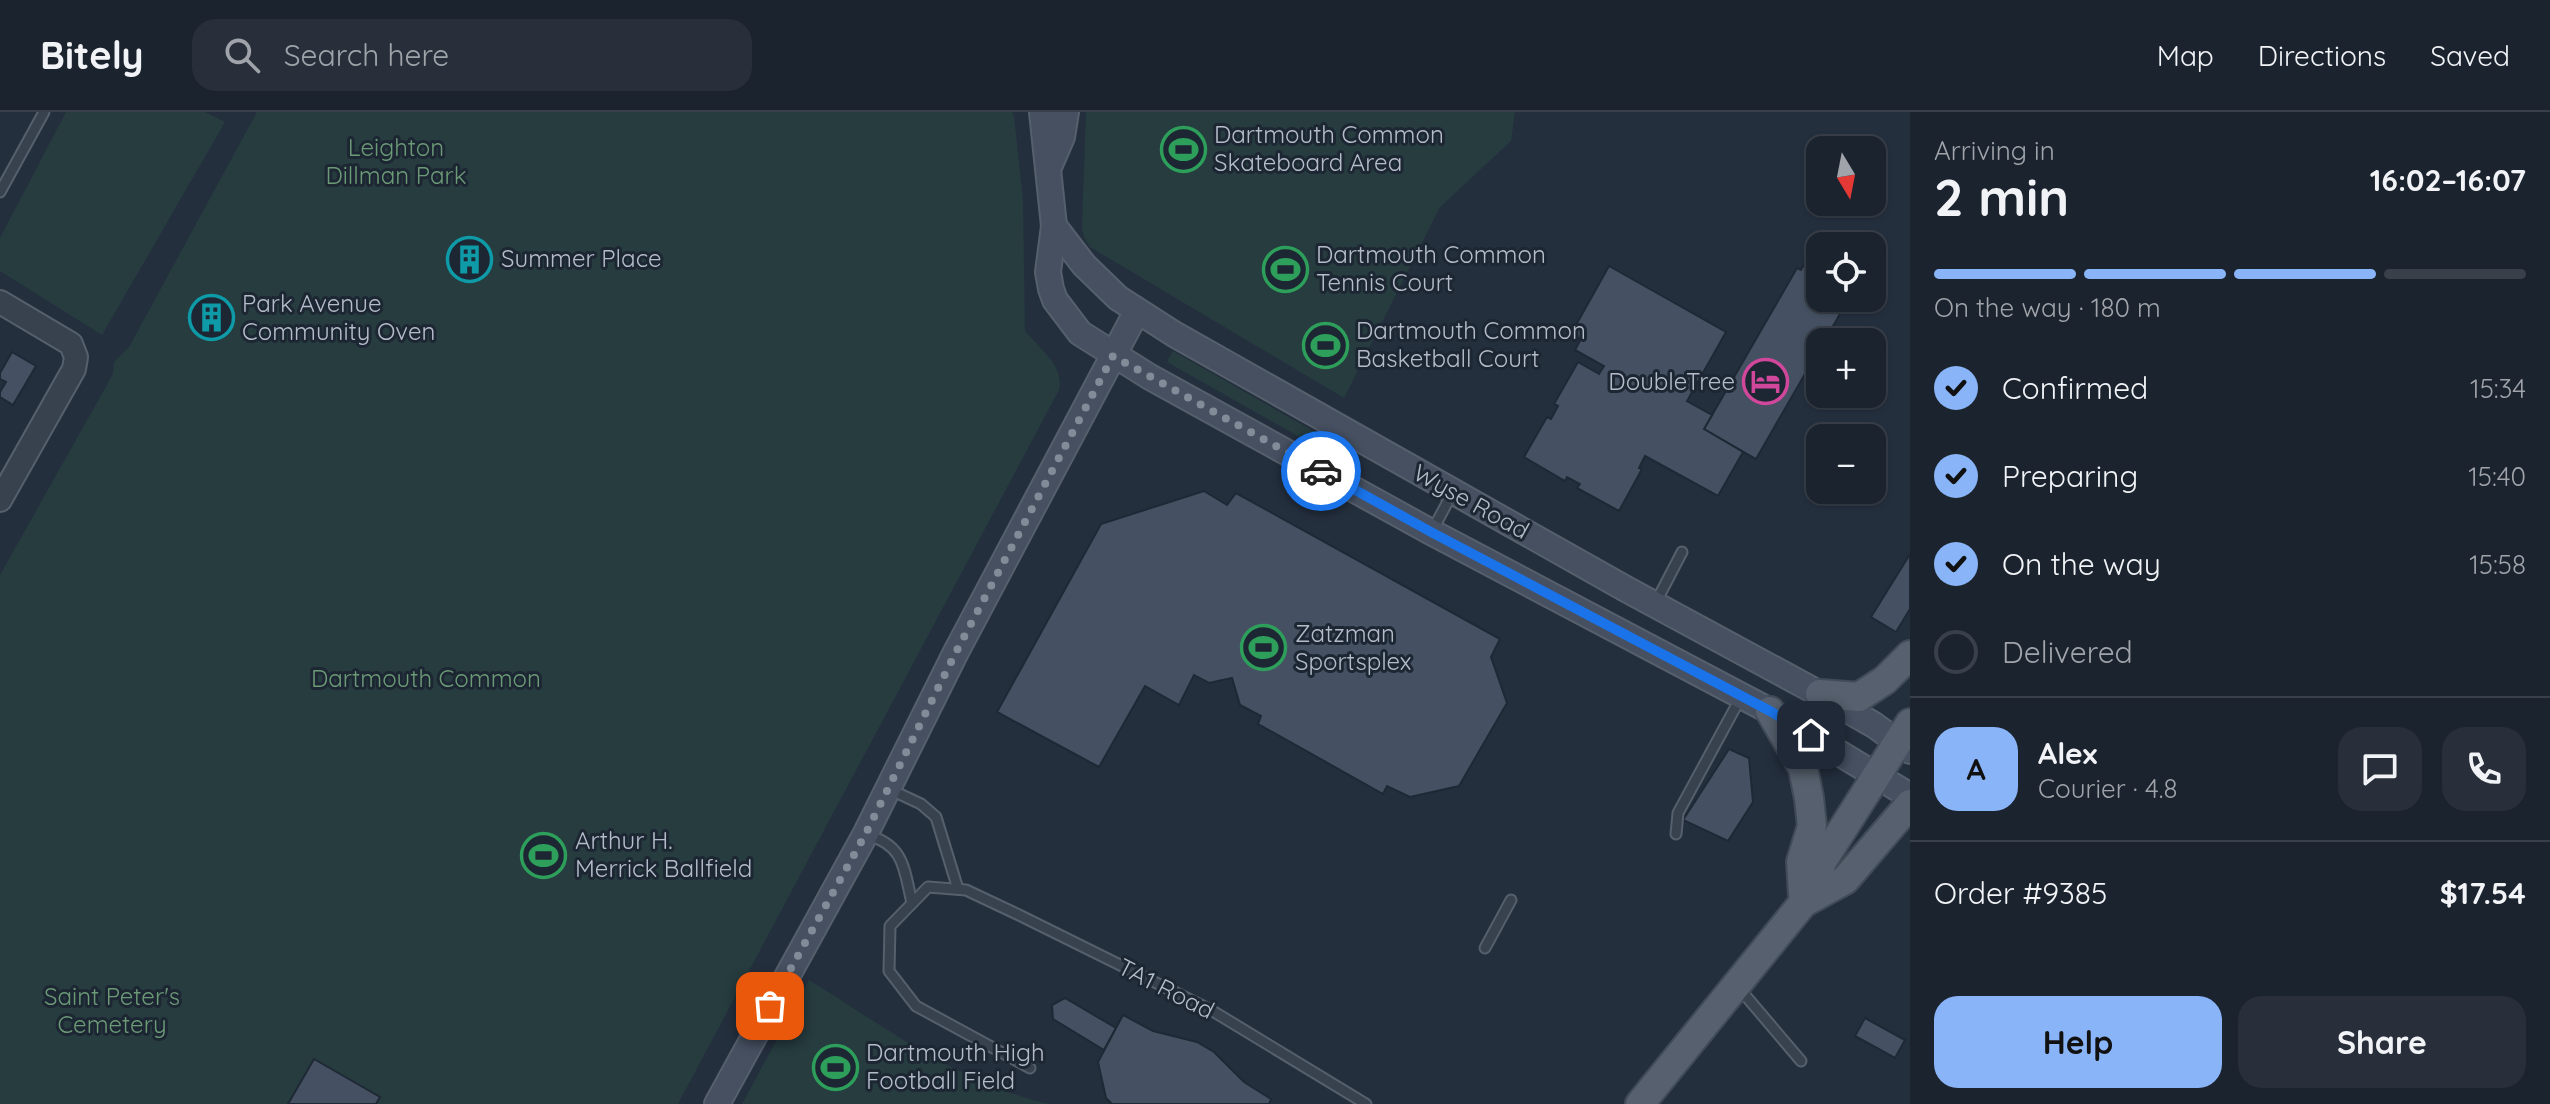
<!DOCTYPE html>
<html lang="en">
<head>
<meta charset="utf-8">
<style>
	body { margin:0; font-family:Quicksand,sans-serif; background:#282f3a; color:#f1f3f6; height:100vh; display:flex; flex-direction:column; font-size:30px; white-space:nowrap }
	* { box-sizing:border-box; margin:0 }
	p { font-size:26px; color:#a0a4aa }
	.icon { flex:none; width:44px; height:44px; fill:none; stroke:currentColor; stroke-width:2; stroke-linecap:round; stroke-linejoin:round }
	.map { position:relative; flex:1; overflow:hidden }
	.side { display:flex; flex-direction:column; background:#1b232e; width:640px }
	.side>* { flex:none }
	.needle { width:52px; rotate:170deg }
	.buttons { position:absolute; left:1806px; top:24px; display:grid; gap:16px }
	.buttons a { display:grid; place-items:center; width:80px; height:80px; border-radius:16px; background:#1b232e; box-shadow:0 2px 6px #0004,0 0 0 2px #39404a; font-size:40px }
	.pin { position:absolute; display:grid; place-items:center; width:68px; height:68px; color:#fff; margin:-34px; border-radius:16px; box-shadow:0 4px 12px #0006 }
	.courier { position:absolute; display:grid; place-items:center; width:80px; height:80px; margin:-40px; border:6px solid #1a73e8; border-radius:50%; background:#fff; color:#222; box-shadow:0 2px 10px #0007 }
	.headline em { font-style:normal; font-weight:700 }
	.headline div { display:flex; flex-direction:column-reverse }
	.headline { display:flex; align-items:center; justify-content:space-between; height:136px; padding:0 24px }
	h1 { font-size:52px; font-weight:700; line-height:60px }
	.bar { display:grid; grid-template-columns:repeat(4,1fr); gap:12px 8px; align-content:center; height:96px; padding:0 24px }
	.bar i { height:10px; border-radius:6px; background:#39404a }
	.bar .active { background:#8ab4f8 }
	.bar p { grid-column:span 4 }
	.line { display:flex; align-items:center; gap:20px; padding:0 24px; border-top:2px solid #39404a }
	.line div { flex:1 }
	.round { display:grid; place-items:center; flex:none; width:84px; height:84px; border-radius:24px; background:#282f3a }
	ol { padding:0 24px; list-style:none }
	li { display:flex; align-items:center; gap:24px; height:88px }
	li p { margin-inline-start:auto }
	li .icon { padding:8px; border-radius:50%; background:#8ab4f8; color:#111; stroke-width:4 }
	li:last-child { color:#a0a4aa }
	li i { width:44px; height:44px; border:4px solid #39404a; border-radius:50% }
	.primary-button { display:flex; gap:16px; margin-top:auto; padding:16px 24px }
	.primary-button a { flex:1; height:92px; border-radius:24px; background:#8ab4f8; color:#111; font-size:32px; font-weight:700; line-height:92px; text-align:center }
	.primary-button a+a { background:#282f3a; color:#f1f3f6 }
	header { display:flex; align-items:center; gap:48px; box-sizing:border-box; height:112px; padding:0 40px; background:#1b232e; border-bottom:2px solid #39404a }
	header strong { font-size:38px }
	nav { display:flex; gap:44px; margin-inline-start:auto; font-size:28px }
	.search { width:560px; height:72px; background:#282f3a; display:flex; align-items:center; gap:20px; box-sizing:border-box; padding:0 28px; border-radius:24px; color:#a0a4aa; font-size:30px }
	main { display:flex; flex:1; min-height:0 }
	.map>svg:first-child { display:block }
	.green { fill:#263c3f }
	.building { fill:#455162; stroke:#1f2835; stroke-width:2 }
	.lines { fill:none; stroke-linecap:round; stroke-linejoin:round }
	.service-casing { stroke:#565f6c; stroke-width:13 }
	.tertiary-casing { stroke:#565f6c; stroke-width:26 }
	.secondary-casing { stroke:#565f6c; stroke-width:28 }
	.primary-casing { stroke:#414a57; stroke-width:32 }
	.service { stroke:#38414e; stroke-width:9 }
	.tertiary { stroke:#38414e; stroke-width:22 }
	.secondary { stroke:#465061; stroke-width:24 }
	.primary { stroke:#56606e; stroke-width:28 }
	.done { stroke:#828b98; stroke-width:8; stroke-dasharray:0 14.4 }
	.route { stroke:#1a73e8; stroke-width:10 }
	.labels { text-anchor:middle; stroke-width:6; stroke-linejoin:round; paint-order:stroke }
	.poi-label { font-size:24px; fill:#b4bcc9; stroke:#1d2633; text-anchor:start }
	.park-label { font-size:24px; fill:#6b9a76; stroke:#1d2633 }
	.street-label { font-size:24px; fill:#b4bcc9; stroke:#1d2633 }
</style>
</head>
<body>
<header>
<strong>Bitely</strong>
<div class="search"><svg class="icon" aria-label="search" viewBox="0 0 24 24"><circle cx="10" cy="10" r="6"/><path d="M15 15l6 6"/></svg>Search here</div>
<nav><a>Map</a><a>Directions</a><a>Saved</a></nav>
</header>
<main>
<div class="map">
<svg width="1910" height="992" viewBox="0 0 1910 992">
	<rect width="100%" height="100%" fill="#242f3e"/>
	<g class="green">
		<path d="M66 0H205L225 10 102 223 0 159V126Z"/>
		<path d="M257 0H1012L1014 4 1023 88 1025 219C1039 236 1065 254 1059 278L678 992H0V463L113 262 114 250 129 235Z"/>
		<path d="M1086 0H1515L1511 29 1440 95 1344 286 1090 135 1084 125 1082 115Z"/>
		<path d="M1173 239 1327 327 1319 336 1167 250Z"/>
		<path d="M809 868C885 915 960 972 1049 992H742Z"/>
	</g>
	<g class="building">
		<path d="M1815 133 1820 136V186H1849L1824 230H1820V236L1756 347 1704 317 1797 156 1801 158Z"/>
		<path d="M469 135 480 141V152L470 158 460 152V141Z"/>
		<path d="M1609 154 1726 220 1687 289 1712 303 1704 317 1743 340 1718 384 1645 344 1639 356 1642 357 1619 399 1577 376 1580 372 1567 365 1565 369 1524 345 1547 305 1551 307 1558 294 1554 292 1578 250 1599 262 1604 254 1575 238 1581 227 1571 222Z"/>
		<path d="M212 196 221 209 210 216 201 203Z"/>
		<path d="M12 240 36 254 13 293 0 285V280L6 270 0 267V261Z"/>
		<path d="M1204 379 1227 393 1236 381 1500 527 1491 545 1507 591 1459 674 1410 685 1387 674 1383 682 1258 612 1261 604 1240 593 1232 566 1209 571 1194 563 1179 593 1145 574 1099 655 997 600 1101 412Z"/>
		<path d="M1910 442V497L1896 520 1871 505Z"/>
		<path d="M1729 637 1749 646 1753 690 1728 729 1683 708Z"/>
		<path d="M1065 886 1116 916 1104 938 1053 907 1052 893Z"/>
		<path d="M1123 903 1153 919 1197 930 1214 940 1244 970 1271 987 1269 992H1112L1106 986 1098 950Z"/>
		<path d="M1865 906 1905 928 1895 946 1855 924Z"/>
		<path d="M314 947 380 985 376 992H288Z"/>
	</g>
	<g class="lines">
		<defs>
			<g id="service">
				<path d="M0 80 44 0"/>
				<path d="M1432 419 1453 380"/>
				<path d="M1656 490 1682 440"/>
				<path d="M891 678 921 692 936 705 958 777"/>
				<path d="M1676 722 1678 701 1741 585"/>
				<path d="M867 723C905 733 904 758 912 791"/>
				<path d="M1485 836 1511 788"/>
				<path d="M1739 876 1801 949"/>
				<path d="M1030 956 916 894 889 859 890 814 928 775 966 778 1019 803 1211 898 1366 992"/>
			</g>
			<path id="tertiary" d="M0 190 71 232 76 245 74 257 0 388"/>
			<g id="secondary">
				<path d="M1042 0 1054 114 1048 160 1051 177 1055 188 1080 221 1150 265 1431 420 1770 599 1910 684"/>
				<path d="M1049 55 1062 25 1066 0"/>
				<path d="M1054 114 1084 153 1118 186 1174 222 1626 477 1820 582 1874 613 1910 639"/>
				<path d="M717 992 865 723 956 540 1137 199"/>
			</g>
			<g id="primary">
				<path d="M1820 582 1859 585 1885 568 1910 543"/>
				<path d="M1770 599 1803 656 1809 686 1812 714 1801 750 1803 782"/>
				<path d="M1803 791 1845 768 1910 692"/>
				<path d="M1640 992 1803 791 1823 748 1910 611"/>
			</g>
		</defs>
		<use href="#service" class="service-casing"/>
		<use href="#tertiary" class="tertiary-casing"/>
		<use href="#secondary" class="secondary-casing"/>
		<use href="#primary" class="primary-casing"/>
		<use href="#service" class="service"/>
		<use href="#tertiary" class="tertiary"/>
		<use href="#secondary" class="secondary"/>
		<use href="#primary" class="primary"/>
	</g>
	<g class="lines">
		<path class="done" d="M770 894 865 723 956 540 1113 244 1321 359"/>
		<path class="route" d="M1321 359 1431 420 1770 599 1811 623"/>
	</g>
	<defs>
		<symbol id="stadium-ring" viewBox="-11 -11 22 22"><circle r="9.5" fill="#1d2633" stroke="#2e9e5b" stroke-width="1.5"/><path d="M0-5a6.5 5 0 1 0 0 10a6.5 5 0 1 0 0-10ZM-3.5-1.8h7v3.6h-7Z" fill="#2e9e5b"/></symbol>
		<symbol id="building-ring" viewBox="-11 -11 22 22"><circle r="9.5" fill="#1d2633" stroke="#0f9aa8" stroke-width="1.5"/><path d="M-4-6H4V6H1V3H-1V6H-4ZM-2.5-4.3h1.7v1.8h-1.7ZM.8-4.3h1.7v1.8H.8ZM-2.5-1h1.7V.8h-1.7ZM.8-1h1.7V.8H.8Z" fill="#0f9aa8"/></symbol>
		<symbol id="hotel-ring" viewBox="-11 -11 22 22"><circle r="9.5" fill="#1d2633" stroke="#d1479c" stroke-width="1.5"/><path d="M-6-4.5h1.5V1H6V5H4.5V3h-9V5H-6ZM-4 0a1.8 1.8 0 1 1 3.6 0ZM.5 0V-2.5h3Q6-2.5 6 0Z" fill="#d1479c"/></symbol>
	</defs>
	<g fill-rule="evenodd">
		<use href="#stadium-ring" x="1158" y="12" width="51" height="51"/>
		<use href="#building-ring" x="444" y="122" width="51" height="51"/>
		<use href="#stadium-ring" x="1260" y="132" width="51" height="51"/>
		<use href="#building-ring" x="186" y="180" width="51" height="51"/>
		<use href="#stadium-ring" x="1300" y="208" width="51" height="51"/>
		<use href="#hotel-ring" x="1740" y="244" width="51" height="51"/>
		<use href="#stadium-ring" x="1238" y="510" width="51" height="51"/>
		<use href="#stadium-ring" x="518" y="718" width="51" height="51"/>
		<use href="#stadium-ring" x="810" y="930" width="51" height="51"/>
	</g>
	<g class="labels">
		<g class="poi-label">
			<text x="1214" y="31">Dartmouth Common<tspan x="1214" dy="28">Skateboard Area</tspan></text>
			<text x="1316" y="151">Dartmouth Common<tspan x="1316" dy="28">Tennis Court</tspan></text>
			<text x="501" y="155">Summer Place</text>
			<text x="242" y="200">Park Avenue<tspan x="242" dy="28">Community Oven</tspan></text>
			<text x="1356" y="227">Dartmouth Common<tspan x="1356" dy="28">Basketball Court</tspan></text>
			<text x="1735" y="278" text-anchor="end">DoubleTree</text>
			<text x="1295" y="530">Zatzman<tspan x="1295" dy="28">Sportsplex</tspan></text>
			<text x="575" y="737">Arthur H.<tspan x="575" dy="28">Merrick Ballfield</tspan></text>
			<text x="866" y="949">Dartmouth High<tspan x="866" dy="28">Football Field</tspan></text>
		</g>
		<g class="park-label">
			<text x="396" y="44">Leighton<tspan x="396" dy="28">Dillman Park</tspan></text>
			<text x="426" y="575">Dartmouth Common</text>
			<text x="112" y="893">Saint Peter's<tspan x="112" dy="28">Cemetery</tspan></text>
		</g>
		<g class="street-label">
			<text transform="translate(1471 390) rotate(29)" y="8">Wyse Road</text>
			<text transform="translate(1166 877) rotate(27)" y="8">TA1 Road</text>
		</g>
	</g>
</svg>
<div class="buttons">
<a><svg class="needle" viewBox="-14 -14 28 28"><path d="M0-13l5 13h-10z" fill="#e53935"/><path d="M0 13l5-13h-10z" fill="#a0a4aa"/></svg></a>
<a><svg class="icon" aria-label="locate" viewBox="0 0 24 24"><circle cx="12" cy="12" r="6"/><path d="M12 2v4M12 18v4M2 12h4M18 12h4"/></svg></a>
<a>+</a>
<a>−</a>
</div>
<div class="pin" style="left:770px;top:894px;background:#ea580c"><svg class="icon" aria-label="bag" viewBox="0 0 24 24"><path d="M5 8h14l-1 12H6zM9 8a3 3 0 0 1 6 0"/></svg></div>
<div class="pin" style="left:1811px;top:623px;background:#1f2937"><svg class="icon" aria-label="home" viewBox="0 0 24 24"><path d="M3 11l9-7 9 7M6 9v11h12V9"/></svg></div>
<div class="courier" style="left:1321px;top:359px"><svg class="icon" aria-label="car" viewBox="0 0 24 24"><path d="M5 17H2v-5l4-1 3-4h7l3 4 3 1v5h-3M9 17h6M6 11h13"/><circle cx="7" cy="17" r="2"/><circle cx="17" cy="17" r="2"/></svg></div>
</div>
<section class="side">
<div class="headline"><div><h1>2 min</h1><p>Arriving in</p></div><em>16:02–16:07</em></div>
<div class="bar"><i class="active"></i><i class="active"></i><i class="active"></i><i></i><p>On the way · 180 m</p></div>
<ol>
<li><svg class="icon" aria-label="check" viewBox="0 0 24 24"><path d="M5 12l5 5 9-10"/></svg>Confirmed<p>15:34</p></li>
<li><svg class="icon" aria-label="check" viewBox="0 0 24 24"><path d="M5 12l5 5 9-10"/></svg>Preparing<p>15:40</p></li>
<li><svg class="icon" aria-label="check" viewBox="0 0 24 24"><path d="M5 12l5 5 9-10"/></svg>On the way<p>15:58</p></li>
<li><i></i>Delivered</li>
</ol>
<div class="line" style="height:144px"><b class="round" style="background:#8ab4f8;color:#111">A</b><div><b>Alex</b><p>Courier · 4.8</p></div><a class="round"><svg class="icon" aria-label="chat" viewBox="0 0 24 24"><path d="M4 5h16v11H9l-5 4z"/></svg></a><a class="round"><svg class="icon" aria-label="phone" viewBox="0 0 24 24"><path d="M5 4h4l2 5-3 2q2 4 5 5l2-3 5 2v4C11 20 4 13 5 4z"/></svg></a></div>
<div class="line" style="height:104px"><div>Order #9385</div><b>$17.54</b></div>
<div class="primary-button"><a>Help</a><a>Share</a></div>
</section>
</main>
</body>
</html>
